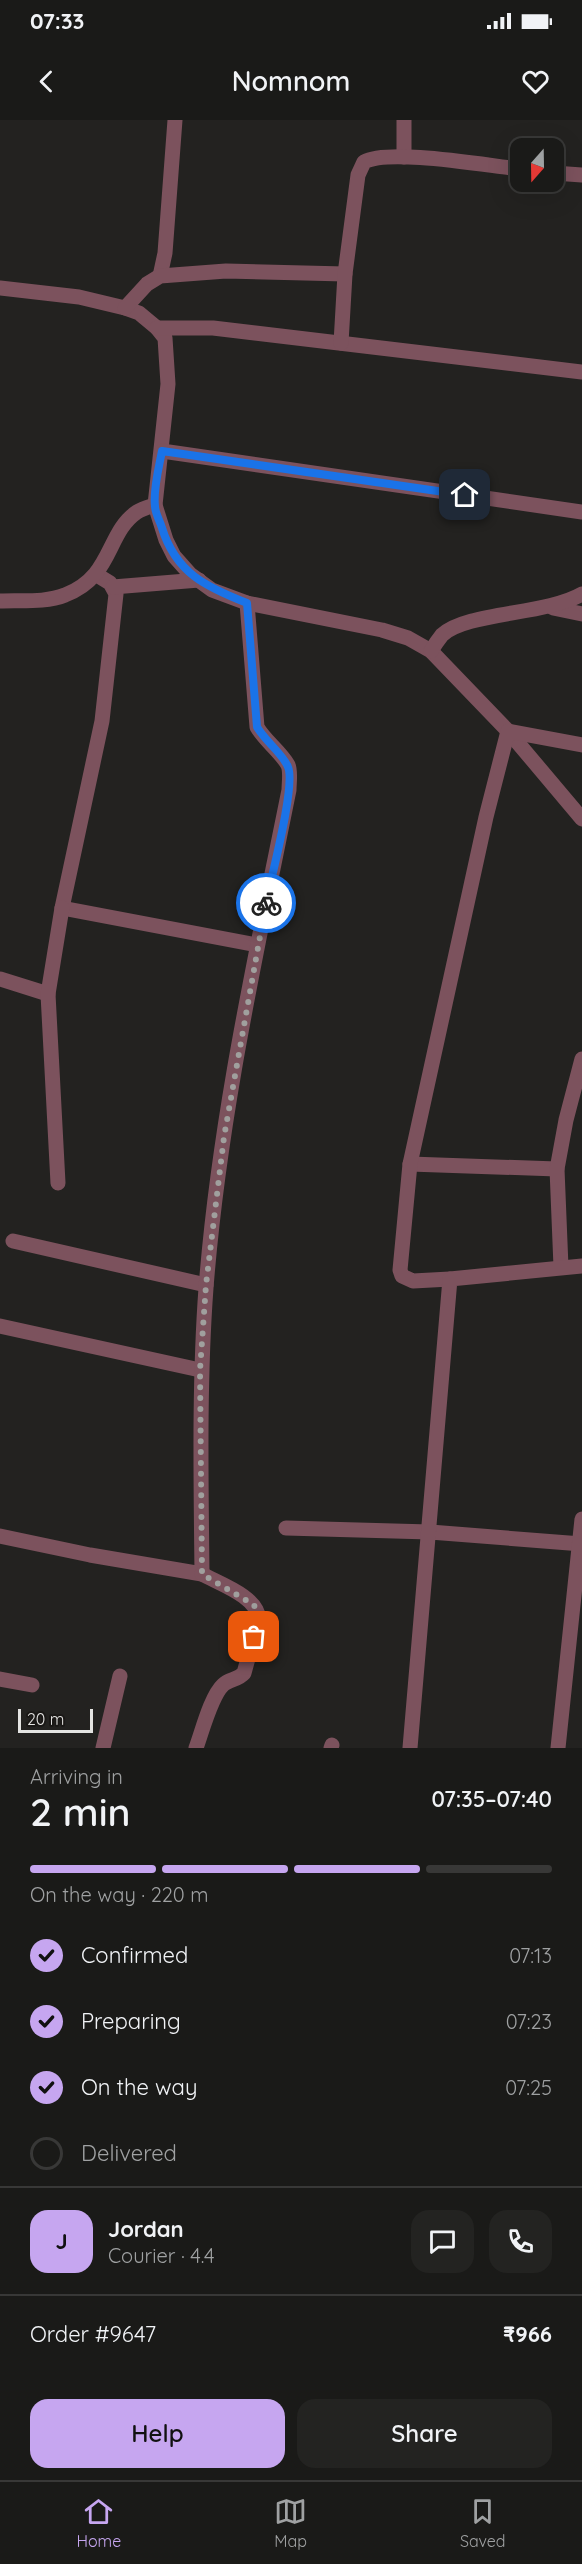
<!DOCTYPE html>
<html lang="en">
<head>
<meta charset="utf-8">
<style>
	body { margin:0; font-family:Quicksand,sans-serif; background:#232321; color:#f1f3f6; height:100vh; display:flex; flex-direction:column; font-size:22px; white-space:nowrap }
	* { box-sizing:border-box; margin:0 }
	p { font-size:20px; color:#9fa1a2 }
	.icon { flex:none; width:33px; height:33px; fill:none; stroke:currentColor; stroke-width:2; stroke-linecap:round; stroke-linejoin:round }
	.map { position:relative; height:1628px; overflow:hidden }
	.side { display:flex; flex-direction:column; background:#1a1a18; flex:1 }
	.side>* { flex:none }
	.needle { width:39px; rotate:200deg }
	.controls { position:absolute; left:510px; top:18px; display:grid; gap:12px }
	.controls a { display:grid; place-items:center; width:54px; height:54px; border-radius:12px; background:#1a1a18; box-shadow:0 6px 24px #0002,0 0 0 2px #383837; font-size:30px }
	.scale { position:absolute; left:18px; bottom:15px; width:75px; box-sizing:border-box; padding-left:6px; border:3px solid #e4e4e2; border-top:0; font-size:16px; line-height:21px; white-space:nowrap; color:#e4e4e2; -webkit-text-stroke:4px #1a1816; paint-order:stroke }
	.pin { position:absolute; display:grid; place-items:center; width:51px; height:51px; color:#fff; margin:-26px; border-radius:12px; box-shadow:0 3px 9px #0006 }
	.courier { position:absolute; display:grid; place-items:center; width:60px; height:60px; margin:-30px; border:4px solid #1a73e8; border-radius:50%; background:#fff; color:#222; box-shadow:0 2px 8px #0007 }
	.headline em { font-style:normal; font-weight:600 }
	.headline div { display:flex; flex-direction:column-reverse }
	.headline { display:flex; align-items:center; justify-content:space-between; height:102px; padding:0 30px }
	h1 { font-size:39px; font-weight:600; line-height:45px }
	.bar { display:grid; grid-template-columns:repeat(4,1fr); gap:9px 6px; align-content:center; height:72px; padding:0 30px }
	.bar i { height:8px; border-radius:4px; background:#383837 }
	.bar .active { background:#c6a6f0 }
	.bar p { grid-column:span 4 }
	.line { display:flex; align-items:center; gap:15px; padding:0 30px; border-top:2px solid #383837 }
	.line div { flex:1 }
	.round { display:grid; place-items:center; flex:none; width:63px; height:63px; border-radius:18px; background:#232321 }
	ol { padding:0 30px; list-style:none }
	li { display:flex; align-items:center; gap:18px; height:66px }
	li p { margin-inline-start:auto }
	li .icon { padding:6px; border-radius:50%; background:#c6a6f0; color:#111; stroke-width:4 }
	li:last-child { color:#9fa1a2 }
	li i { width:33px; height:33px; border:3px solid #383837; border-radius:50% }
	.primary-button { display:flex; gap:12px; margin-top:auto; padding:12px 30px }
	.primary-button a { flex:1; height:69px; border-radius:18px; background:#c6a6f0; color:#111; font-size:24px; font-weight:600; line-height:69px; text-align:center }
	.primary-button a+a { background:#232321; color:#f1f3f6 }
	.status { display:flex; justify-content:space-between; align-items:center; height:42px; padding:0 30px; background:#1a1a18; direction:ltr }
	.status svg { height:16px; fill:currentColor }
	header { display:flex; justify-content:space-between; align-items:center; height:78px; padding:0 30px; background:#1a1a18; font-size:27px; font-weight:600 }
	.menu { display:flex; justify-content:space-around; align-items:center; height:84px; border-top:2px solid #383837; background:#1a1a18; font-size:16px; color:#9fa1a2 }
	.menu a { display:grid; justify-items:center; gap:3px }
	.menu .active { color:#c6a6f0 }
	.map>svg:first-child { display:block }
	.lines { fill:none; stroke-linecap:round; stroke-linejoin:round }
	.minor { stroke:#7c525d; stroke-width:15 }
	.done { stroke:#a0a09e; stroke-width:6; stroke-dasharray:0 10.8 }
	.route { stroke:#1a73e8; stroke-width:8 }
</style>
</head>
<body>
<div class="status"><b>07:33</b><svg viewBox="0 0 49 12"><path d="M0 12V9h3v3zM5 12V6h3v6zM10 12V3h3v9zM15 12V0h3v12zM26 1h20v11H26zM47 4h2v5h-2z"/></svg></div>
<header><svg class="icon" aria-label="back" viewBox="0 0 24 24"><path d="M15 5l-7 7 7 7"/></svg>Nomnom<svg class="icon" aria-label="heart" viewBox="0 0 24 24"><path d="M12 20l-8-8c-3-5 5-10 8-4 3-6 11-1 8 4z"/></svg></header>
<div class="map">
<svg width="582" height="1628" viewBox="0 0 582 1628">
	<rect width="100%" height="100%" fill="#232220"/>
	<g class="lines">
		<g class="minor">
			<path d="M404 0V37"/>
			<path d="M554 53 582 55"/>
			<path d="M160 156 165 133 175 0"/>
			<path d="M0 168 79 177 125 188 139 193 157 208 165 218 168 264 155 385 166 420 174 436 190 454 212 470 247 483 382 510 408 518 431 531 508 611 582 699"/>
			<path d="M125 188 147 164 160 156 226 151 345 154"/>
			<path d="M157 208H213L582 252"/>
			<path d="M341 223 345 154 358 55 364 42C389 28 489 46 520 49"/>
			<path d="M162 331 582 392"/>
			<path d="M97 455 110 463 116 474 102 601 62 788 257 825"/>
			<path d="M113 467 199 460"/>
			<path d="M0 481C20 480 46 483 65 475 113 457 106 413 137 392 142 389 149 387 155 385"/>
			<path d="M553 488 582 494"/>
			<path d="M431 531C434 526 438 520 442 515 466 492 546 495 582 474"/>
			<path d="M0 859 48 874"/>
			<path d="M410 1044 557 1049"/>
			<path d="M58 1063 48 874 62 788"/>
			<path d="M13 1121 206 1165"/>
			<path d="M561 1147 557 1049 566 1000 582 939"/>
			<path d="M450 1159 413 1161 402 1156 400 1150 410 1044 486 697 508 611 582 625"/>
			<path d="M0 1206 200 1250"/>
			<path d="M286 1408 430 1412 582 1424"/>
			<path d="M0 1416 90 1435 202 1454C201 1359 199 1263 206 1168 219 1000 256 834 289 670 289 662 291 652 288 645 280 631 265 621 257 607L247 483"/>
			<path d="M0 1559 32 1565"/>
			<path d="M103 1628 120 1556"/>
			<path d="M196 1628C202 1612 211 1576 223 1565 229 1559 238 1560 244 1553L259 1499C257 1476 220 1464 202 1454"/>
			<path d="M331 1628 332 1625"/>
			<path d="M410 1628 450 1159 582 1146"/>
			<path d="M558 1628 582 1399"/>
		</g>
	</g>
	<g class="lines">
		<path class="done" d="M254 1517 259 1499 254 1485 202 1454 200 1250 206 1165 224 1017 266 783"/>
		<path class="route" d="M266 783C271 758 296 665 288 647 283 634 265 621 257 607L247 483C206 467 176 453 162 408 160 401 155 393 155 386 153 369 159 347 162 331L465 375"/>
	</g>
</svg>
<div class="controls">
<a><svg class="needle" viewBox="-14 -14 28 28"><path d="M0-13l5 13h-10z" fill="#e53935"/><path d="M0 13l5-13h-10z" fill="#9fa1a2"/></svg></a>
</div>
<div class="scale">20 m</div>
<div class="pin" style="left:254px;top:1517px;background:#ea580c"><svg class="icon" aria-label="bag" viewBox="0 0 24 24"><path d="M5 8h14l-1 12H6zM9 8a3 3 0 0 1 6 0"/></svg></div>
<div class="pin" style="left:465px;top:375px;background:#1f2937"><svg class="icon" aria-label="home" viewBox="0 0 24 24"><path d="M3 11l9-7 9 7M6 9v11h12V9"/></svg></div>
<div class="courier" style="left:266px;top:783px"><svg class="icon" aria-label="bike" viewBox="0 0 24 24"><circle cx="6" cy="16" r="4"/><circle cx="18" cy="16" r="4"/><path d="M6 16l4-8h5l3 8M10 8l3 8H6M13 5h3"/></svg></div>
</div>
<section class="side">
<div class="headline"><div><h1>2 min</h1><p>Arriving in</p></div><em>07:35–07:40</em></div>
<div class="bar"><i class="active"></i><i class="active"></i><i class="active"></i><i></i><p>On the way · 220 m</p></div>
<ol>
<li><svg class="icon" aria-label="check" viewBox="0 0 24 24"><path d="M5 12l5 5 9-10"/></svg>Confirmed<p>07:13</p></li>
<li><svg class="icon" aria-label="check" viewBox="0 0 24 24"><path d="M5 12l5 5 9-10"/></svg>Preparing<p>07:23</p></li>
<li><svg class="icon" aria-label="check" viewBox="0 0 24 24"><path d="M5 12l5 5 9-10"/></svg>On the way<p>07:25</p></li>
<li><i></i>Delivered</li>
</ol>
<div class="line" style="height:108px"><b class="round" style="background:#c6a6f0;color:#111">J</b><div><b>Jordan</b><p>Courier · 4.4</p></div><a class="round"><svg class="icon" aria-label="chat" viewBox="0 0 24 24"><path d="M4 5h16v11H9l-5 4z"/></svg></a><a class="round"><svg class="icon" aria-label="phone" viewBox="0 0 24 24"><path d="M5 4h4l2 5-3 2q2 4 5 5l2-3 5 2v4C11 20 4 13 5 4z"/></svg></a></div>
<div class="line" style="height:78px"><div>Order #9647</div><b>₹966</b></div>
<div class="primary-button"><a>Help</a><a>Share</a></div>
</section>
<nav class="menu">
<a class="active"><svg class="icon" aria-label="home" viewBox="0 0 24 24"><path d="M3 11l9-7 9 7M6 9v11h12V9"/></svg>Home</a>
<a><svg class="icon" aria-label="map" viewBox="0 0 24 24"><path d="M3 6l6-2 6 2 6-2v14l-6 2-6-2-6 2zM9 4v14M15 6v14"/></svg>Map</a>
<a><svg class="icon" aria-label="saved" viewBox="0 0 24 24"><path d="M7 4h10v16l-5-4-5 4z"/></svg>Saved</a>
</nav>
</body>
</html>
